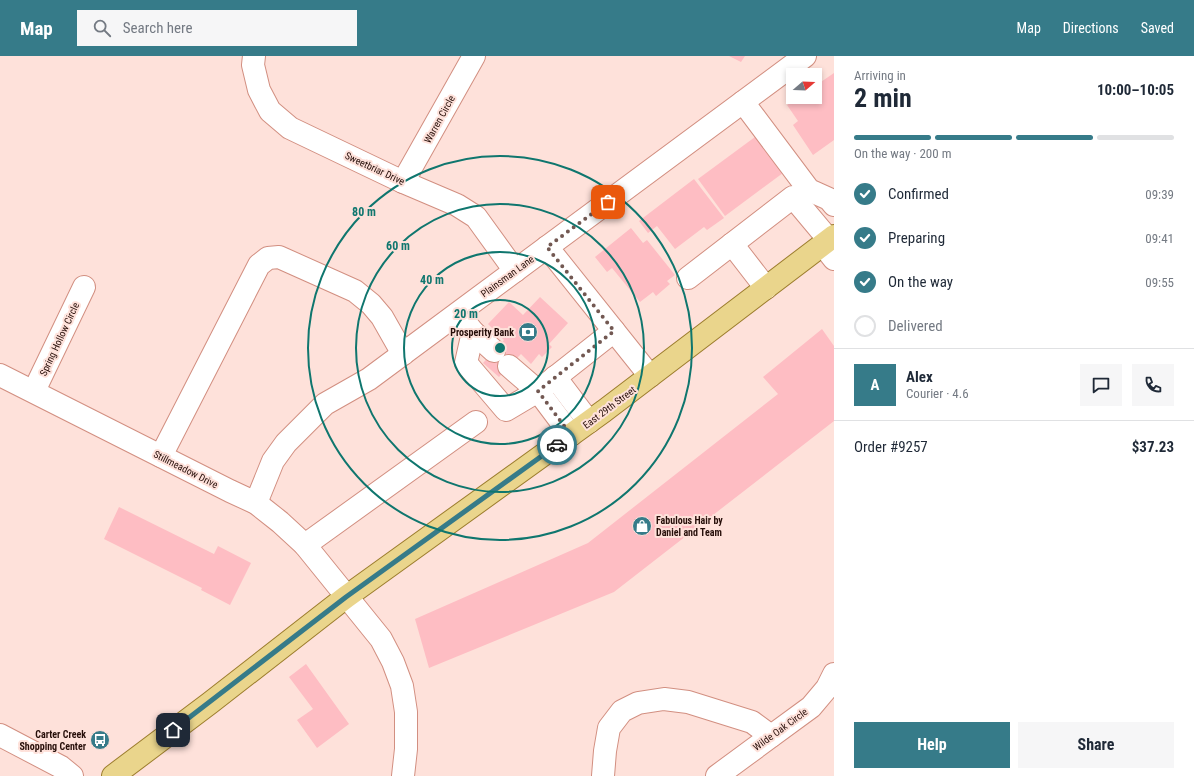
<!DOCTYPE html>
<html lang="en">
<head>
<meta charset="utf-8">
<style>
	body { margin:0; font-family:"Roboto Condensed",sans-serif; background:#f6f6f7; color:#1f2937; height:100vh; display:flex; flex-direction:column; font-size:15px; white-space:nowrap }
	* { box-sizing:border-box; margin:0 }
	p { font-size:13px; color:#747a83 }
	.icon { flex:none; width:22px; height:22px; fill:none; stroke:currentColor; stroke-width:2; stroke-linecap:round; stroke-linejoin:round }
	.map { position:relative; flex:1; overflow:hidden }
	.panel { display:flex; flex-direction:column; background:#fff; width:360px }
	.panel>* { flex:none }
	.needle { width:26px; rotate:71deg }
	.buttons { position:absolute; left:786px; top:12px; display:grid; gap:8px }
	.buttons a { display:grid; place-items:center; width:36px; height:36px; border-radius:0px; background:#fff; box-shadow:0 2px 6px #0003; font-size:20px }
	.pin { position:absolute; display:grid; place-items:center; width:34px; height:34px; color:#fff; margin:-17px; border-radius:8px; box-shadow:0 2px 6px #0006 }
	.courier { position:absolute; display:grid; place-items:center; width:40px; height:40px; margin:-20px; border:3px solid #367b89; border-radius:50%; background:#fff; color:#222; box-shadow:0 1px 5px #0007 }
	.headline em { font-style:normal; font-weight:700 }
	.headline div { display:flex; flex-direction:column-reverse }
	.headline { display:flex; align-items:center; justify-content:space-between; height:68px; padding:0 20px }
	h1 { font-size:26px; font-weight:700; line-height:30px }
	.bar { display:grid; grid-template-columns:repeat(4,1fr); gap:6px 4px; align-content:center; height:48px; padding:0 20px }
	.bar i { height:5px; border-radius:3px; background:#e0e1e3 }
	.bar .on { background:#367b89 }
	.bar p { grid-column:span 4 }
	.line { display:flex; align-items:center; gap:10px; padding:0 20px; border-top:1px solid #e0e1e3 }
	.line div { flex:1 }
	.round { display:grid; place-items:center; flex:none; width:42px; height:42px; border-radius:0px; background:#f6f6f7 }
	ol { padding:0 20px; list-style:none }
	li { display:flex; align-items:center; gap:12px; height:44px }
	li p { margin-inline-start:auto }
	li .icon { padding:4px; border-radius:50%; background:#367b89; color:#fff; stroke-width:4 }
	li:last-child { color:#747a83 }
	li i { width:22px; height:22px; border:2px solid #e0e1e3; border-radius:50% }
	.button { display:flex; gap:8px; margin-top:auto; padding:8px 20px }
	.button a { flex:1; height:46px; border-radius:0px; background:#367b89; color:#fff; font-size:16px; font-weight:700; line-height:46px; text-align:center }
	.button a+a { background:#f6f6f7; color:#1f2937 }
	header { display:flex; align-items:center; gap:24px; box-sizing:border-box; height:56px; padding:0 20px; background:#367b89; color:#fff }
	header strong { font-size:19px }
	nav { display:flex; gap:22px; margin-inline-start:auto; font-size:14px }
	.search { width:280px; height:36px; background:#f6f6f7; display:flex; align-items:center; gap:10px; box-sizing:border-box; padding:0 14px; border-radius:0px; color:#747a83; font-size:15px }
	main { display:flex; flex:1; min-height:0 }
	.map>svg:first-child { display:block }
	.building { fill:#febdc3 }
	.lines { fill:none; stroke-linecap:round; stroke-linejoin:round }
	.minor-casing { stroke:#d28f81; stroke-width:24 }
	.major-casing { stroke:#9c7d2d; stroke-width:24 }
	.minor { stroke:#fff; stroke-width:22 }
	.major { stroke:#ead58c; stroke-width:22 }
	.done { stroke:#725852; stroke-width:4; stroke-dasharray:0 7.2 }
	.route { stroke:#367b89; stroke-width:5 }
	.ring { fill:none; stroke:#0f766e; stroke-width:2 }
	.labels { text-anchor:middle; stroke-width:4; stroke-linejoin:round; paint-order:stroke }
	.street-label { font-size:10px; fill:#260e09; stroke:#fee1da }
	.poi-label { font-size:10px; font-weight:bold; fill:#260e09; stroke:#fee1da; text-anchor:end }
	.centre { fill:#0f766e; stroke:#fee1da; stroke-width:2 }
	.ring-label { font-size:12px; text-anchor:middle; font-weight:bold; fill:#0f766e; stroke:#fee1da; stroke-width:4; stroke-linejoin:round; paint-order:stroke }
</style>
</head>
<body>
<header>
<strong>Map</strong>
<div class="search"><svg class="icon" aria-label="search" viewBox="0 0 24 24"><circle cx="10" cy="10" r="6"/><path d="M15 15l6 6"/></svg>Search here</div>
<nav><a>Map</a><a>Directions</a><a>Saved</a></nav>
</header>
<main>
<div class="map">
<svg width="834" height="720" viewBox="0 0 834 720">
	<rect width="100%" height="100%" fill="#fee1da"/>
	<g class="building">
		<path d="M729 0H745L741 6Z"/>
		<path d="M834 17V84L813 99 793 69 798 65 787 49 799 41H815V30Z"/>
		<path d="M755 81 783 117 725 160 698 123Z"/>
		<path d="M694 123 724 162 707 174 704 171 675 193 657 170 648 177 639 165Z"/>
		<path d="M631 172 643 187 647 184 675 219 667 225 670 228 656 240 653 236 640 246 612 212 607 216 595 201Z"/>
		<path d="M540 241 568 267 549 288 552 291 542 301 539 298 531 308 521 298 499 321 483 307 504 284 488 268 509 246 523 259Z"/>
		<path d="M822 273 834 290V365L614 536 429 612 415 563 588 487 778 338 763 321Z"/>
		<path d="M119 451 214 498 218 490 251 507 230 549 201 534 202 532 104 483Z"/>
		<path d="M306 608 349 668 317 692 297 664 313 653 289 621Z"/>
	</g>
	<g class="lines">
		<defs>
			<g id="minor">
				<path d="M254 0 253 9 259 34 270 55 290 72 403 126 457 149 476 161 515 215"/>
				<path d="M743 46 809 134 829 143 834 149"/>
				<path d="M403 126 474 0"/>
				<path d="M732 188 766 232"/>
				<path d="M823 189 834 203"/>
				<path d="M547 191 650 320"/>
				<path d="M688 222 793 141 829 184"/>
				<path d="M466 267 473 276 494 295"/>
				<path d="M473 276 466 307 506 354 538 335 614 275"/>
				<path d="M509 310 538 335 571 379"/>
				<path d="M0 319 230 435 256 447 280 466 305 489 381 583 393 606 402 630 406 656V693L403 720"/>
				<path d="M555 321 589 366"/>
				<path d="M34 335 84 231"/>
				<path d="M161 400 259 209 268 202 279 201 355 235 371 248 382 261 403 298"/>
				<path d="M256 447 273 405 286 387 325 348 369 323 805 0"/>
				<path d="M305 489 476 366"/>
				<path d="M0 679 61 711 72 720"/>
				<path d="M603 720 605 695 609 672 622 655 638 647 664 643 688 646 752 666 771 680"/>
				<path d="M717 720 811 651 827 632 834 618"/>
			</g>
			<path id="major" d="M113 720 210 647 346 541 604 355 834 180"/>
		</defs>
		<use href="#minor" class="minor-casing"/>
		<use href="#major" class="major-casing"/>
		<use href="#minor" class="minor"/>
		<use href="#major" class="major"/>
	</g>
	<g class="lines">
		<path class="done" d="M557 389 571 379 538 335 614 275 547 191 608 146"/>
		<path class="route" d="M173 674 346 541 557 389"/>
	</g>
	<g class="ring">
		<circle cx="500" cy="292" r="48"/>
		<circle cx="500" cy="292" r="96"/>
		<circle cx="500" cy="292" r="144"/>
		<circle cx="500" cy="292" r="192"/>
	</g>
	<defs>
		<symbol id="bank-disc" viewBox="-11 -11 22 22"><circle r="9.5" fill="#367b89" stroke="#fee1da"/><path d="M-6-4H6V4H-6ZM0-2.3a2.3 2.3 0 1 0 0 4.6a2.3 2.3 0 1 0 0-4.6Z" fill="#fff"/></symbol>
		<symbol id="shop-disc" viewBox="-11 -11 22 22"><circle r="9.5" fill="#367b89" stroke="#fee1da"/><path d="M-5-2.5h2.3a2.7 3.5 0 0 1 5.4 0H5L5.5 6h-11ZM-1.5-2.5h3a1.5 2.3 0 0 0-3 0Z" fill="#fff"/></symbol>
		<symbol id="bus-disc" viewBox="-11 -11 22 22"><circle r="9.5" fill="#367b89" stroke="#fee1da"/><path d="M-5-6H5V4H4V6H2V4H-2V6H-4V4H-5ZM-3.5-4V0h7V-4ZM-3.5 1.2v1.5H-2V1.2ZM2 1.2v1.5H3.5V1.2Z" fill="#fff"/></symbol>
	</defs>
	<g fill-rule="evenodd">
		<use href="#bank-disc" x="517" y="265" width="22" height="22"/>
		<use href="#shop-disc" x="631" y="459" width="22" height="22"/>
		<use href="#bus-disc" x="89" y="673" width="22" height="22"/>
	</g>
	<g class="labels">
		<g class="street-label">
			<text transform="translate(439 63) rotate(-61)" y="4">Warren Circle</text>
			<text transform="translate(375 112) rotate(25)" y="4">Sweetbriar Drive</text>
			<text transform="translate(507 220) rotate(-36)" y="4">Plainsman Lane</text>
			<text transform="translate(59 283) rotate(-65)" y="4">Spring Hollow Circle</text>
			<text transform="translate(609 351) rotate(-37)" y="4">East 29th Street</text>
			<text transform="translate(186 413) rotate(27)" y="4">Stillmeadow Drive</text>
			<text transform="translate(780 673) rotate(-36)" y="4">Wilde Oak Circle</text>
		</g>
		<g class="poi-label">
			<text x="514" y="280">Prosperity Bank</text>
			<text x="656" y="468" text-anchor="start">Fabulous Hair by<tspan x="656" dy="12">Daniel and Team</tspan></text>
			<text x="86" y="682">Carter Creek<tspan x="86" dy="12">Shopping Center</tspan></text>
		</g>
	</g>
	<circle cx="500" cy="292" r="6" class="centre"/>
	<g class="ring-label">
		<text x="364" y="160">80 m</text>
		<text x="398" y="194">60 m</text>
		<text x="432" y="228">40 m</text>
		<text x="466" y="262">20 m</text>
	</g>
</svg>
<div class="buttons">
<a><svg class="needle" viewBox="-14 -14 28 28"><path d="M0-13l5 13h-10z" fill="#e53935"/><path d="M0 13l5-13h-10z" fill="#747a83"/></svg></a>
</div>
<div class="pin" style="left:608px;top:146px;background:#ea580c"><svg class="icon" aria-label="bag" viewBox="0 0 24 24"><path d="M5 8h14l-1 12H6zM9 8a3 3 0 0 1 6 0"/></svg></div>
<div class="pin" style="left:173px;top:674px;background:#1f2937"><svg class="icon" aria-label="home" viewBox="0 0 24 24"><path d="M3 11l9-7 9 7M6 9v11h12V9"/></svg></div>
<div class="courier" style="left:557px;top:389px"><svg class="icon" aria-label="car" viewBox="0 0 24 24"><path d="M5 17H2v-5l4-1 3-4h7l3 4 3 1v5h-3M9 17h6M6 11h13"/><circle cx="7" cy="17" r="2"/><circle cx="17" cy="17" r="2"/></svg></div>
</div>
<section class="panel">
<div class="headline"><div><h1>2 min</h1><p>Arriving in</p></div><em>10:00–10:05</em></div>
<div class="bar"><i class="on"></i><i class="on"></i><i class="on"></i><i></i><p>On the way · 200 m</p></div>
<ol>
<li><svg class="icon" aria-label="check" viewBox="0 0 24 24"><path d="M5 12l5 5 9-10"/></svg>Confirmed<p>09:39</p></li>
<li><svg class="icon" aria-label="check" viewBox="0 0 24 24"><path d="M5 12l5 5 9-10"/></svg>Preparing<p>09:41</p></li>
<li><svg class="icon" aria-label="check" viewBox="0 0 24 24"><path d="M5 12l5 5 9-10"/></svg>On the way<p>09:55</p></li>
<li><i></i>Delivered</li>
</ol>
<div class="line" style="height:72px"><b class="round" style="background:#367b89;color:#fff">A</b><div><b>Alex</b><p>Courier · 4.6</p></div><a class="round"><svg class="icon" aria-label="chat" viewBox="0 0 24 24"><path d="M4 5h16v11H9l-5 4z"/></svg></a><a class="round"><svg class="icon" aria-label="phone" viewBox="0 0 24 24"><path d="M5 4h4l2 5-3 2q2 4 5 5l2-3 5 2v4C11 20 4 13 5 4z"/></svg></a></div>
<div class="line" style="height:52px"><div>Order #9257</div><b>$37.23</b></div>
<div class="button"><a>Help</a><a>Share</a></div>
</section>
</main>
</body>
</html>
